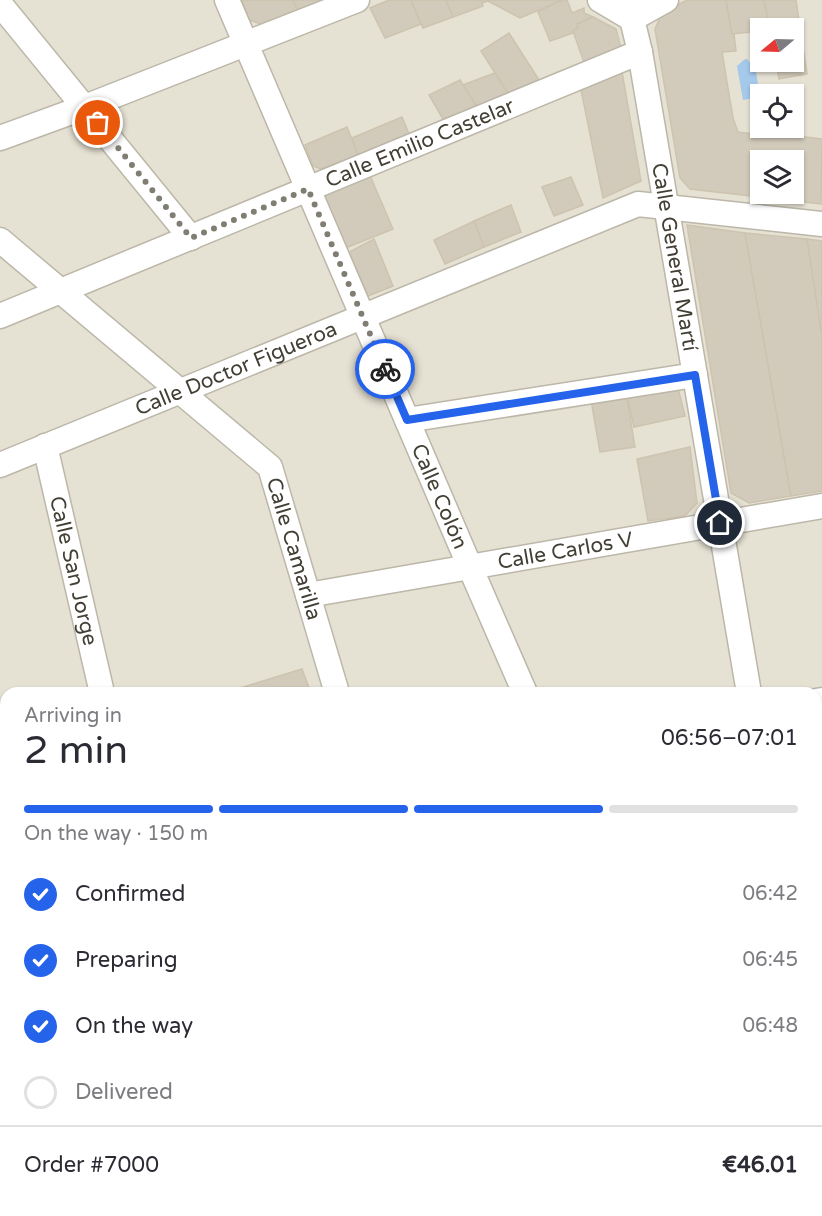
<!DOCTYPE html>
<html lang="en">
<head>
<meta charset="utf-8">
<style>
	body { margin:0; font-family:"Varela Round",sans-serif; background:#f2f2f3; color:#2b2b33; height:100vh; display:flex; flex-direction:column; font-size:22px; white-space:nowrap }
	* { box-sizing:border-box; margin:0 }
	p { font-size:20px; color:#7c7c81 }
	.icon { flex:none; width:33px; height:33px; fill:none; stroke:currentColor; stroke-width:2; stroke-linecap:round; stroke-linejoin:round }
	.map { position:relative; flex:1; overflow:hidden }
	.panel { position:absolute; left:0px; top:687px; width:822px; height:530px; display:flex; flex-direction:column; background:#fff; border-radius:18px 18px 0 0; box-shadow:0 2px 4px #0004 }
	.panel>* { flex:none }
	.needle { width:39px; rotate:251deg }
	.tools { position:absolute; left:750px; top:18px; display:grid; gap:12px }
	.tools a { display:grid; place-items:center; width:54px; height:54px; border-radius:0px; background:#fff; box-shadow:0 2px 4px #0004; font-size:30px }
	.pin { position:absolute; display:grid; place-items:center; width:51px; height:51px; color:#fff; margin:-26px; border:3px solid #fff; border-radius:50%; box-shadow:0 2px 6px #0007 }
	.courier { position:absolute; display:grid; place-items:center; width:60px; height:60px; margin:-30px; border:4px solid #2563eb; border-radius:50%; background:#fff; color:#222; box-shadow:0 2px 8px #0007 }
	.overview em { font-style:normal; font-weight:600 }
	.overview div { display:flex; flex-direction:column-reverse }
	.overview { display:flex; align-items:center; justify-content:space-between; height:102px; padding:0 24px }
	h1 { font-size:39px; font-weight:600; line-height:45px }
	.bar { display:grid; grid-template-columns:repeat(4,1fr); gap:9px 6px; align-content:center; height:72px; padding:0 24px }
	.bar i { height:8px; border-radius:4px; background:#e1e1e2 }
	.bar .selected { background:#2563eb }
	.bar p { grid-column:span 4 }
	.line { display:flex; align-items:center; gap:15px; padding:0 24px; border-top:2px solid #e1e1e2 }
	.line div { flex:1 }
	ol { padding:0 24px; list-style:none }
	li { display:flex; align-items:center; gap:18px; height:66px }
	li p { margin-inline-start:auto }
	li .icon { padding:6px; border-radius:50%; background:#2563eb; color:#fff; stroke-width:4 }
	li:last-child { color:#7c7c81 }
	li i { width:33px; height:33px; border:3px solid #e1e1e2; border-radius:50% }
	.map>svg:first-child { display:block }
	.residential { fill:#e5e1d3; fill-rule:evenodd }
	.water { fill:#a4c9eb }
	.building { fill:#d2cbbb; stroke:#cdc3af; stroke-width:1.5; fill-rule:evenodd }
	.lines { fill:none; stroke-linecap:round; stroke-linejoin:round }
	.minor-casing { stroke:#bcb7a8; stroke-width:27 }
	.minor { stroke:#fff; stroke-width:24 }
	.done { stroke:#807d73; stroke-width:6; stroke-dasharray:0 10.8 }
	.route { stroke:#2563eb; stroke-width:8 }
	.labels { text-anchor:middle; stroke-width:4.5; stroke-linejoin:round; paint-order:stroke }
	.street-label { font-size:21px; fill:#433f35; stroke:#fff }
</style>
</head>
<body>
<div class="map">
<svg width="822" height="1216" viewBox="0 0 822 1216">
	<rect width="100%" height="100%" fill="#f1efe5"/>
	<path class="residential" d="M0 0H822V1216H0ZM760 28H794V62H760ZM760 94H794V128H760ZM760 160H794V194H760ZM6 693H816V1210H6Z"/>
	<path class="water" d="M745 59H747L751 64 755 65 760 97 743 100 737 66Z"/>
	<g class="building">
		<path d="M242 0H293L298 11 264 25 249 20Z"/>
		<path d="M293 0H329L298 11Z"/>
		<path d="M389 0H411L421 24 385 38 370 8Z"/>
		<path d="M411 0H446L453 17 423 28Z"/>
		<path d="M446 0H481L483 6 453 17Z"/>
		<path d="M481 0H563L520 18 488 1 482 3Z"/>
		<path d="M563 0H567L572 13 584 8V13L593 17 577 24 578 28 573 31V33L550 41 538 12 555 3Z"/>
		<path d="M687 0H726L732 34H734L736 51 722 52 733 118 738 132 762 135V132L822 139 821 204 690 189 680 178 655 29 662 13ZM760 160H794V194H760Z"/>
		<path d="M726 0H764L770 28H760V31L732 34Z"/>
		<path d="M764 0H796L807 74 779 79 776 62H794V28H770Z"/>
		<path d="M593 17 616 29 621 48 584 62 573 31 578 28 577 24Z"/>
		<path d="M509 33 539 80 519 88 509 95 481 51Z"/>
		<path d="M622 72 641 181 603 198 581 90Z"/>
		<path d="M495 73 509 95 477 107 463 85Z"/>
		<path d="M460 80 477 107 443 119 429 95Z"/>
		<path d="M402 117 409 134 358 155 352 138Z"/>
		<path d="M347 127 358 155 321 169 313 166 305 145Z"/>
		<path d="M368 171 393 229 343 249 323 200 328 186Z"/>
		<path d="M571 177 583 205 554 216 542 187Z"/>
		<path d="M511 205 521 232 484 247 474 221Z"/>
		<path d="M474 221 484 247 445 264 434 240Z"/>
		<path d="M687 225 745 233 791 496 749 503 731 493Z"/>
		<path d="M745 233 807 239 822 336V491L791 496Z"/>
		<path d="M374 239 393 286 368 296 349 252Z"/>
		<path d="M807 239 822 241V336Z"/>
		<path d="M668 384 679 392 685 416 634 427 626 392Z"/>
		<path d="M626 392 635 447 600 452 591 400Z"/>
		<path d="M690 447 697 503 685 516 648 521 637 459Z"/>
		<path d="M302 669 311 693H224Z"/>
	</g>
	<g class="lines">
		<defs>
			<g id="minor">
				<path id="s1" d="M227 0 470 567 525 693"/>
				<path d="M600 0 632 19"/>
				<path id="s2" d="M632 0V19L640 52 749 693"/>
				<path d="M0 4 191 238"/>
				<path d="M632 19 666 0"/>
				<path d="M0 138 85 107 357 0"/>
				<path id="s3" d="M0 240 270 467 337 693"/>
				<path id="s4" d="M0 316 640 52"/>
				<path d="M407 420 695 375"/>
				<path id="s5" d="M45 446 102 693"/>
				<path id="s6" d="M0 465 638 204 822 224"/>
				<path id="s7" d="M308 595 822 506"/>
				<path d="M816 701 822 700"/>
				<path d="M0 778H6"/>
				<path d="M816 984 822 993"/>
				<path d="M0 1164 6 1157"/>
				<path d="M816 1178 822 1174"/>
				<path d="M220 1210 227 1216"/>
				<path d="M418 1210 426 1216"/>
				<path d="M126 1216 130 1210"/>
				<path d="M764 1216 771 1210"/>
			</g>
		</defs>
		<use href="#minor" class="minor-casing"/>
		<use href="#minor" class="minor"/>
	</g>
	<g class="lines">
		<path class="done" d="M98 123 191 238 308 189 385 369"/>
		<path class="route" d="M385 369 407 420 695 375 720 523"/>
	</g>
	<g class="labels">
		<g class="street-label">
			<text dy="7" stroke="none"><textPath href="#s4" startOffset="454">Calle Emilio Castelar</textPath></text>
			<text dy="7" stroke="none"><textPath href="#s2" startOffset="261">Calle General Martí</textPath></text>
			<text dy="7" stroke="none"><textPath href="#s6" startOffset="255">Calle Doctor Figueroa</textPath></text>
			<text dy="7" stroke="none"><textPath href="#s1" startOffset="540">Calle Colón</textPath></text>
			<text dy="7" stroke="none"><textPath href="#s3" startOffset="438">Calle Camarilla</textPath></text>
			<text dy="7" stroke="none"><textPath href="#s7" startOffset="261">Calle Carlos V</textPath></text>
			<text dy="7" stroke="none"><textPath href="#s5" startOffset="128">Calle San Jorge</textPath></text>
		</g>
	</g>
</svg>
<div class="tools">
<a><svg class="needle" viewBox="-14 -14 28 28"><path d="M0-13l5 13h-10z" fill="#e53935"/><path d="M0 13l5-13h-10z" fill="#7c7c81"/></svg></a>
<a><svg class="icon" aria-label="locate" viewBox="0 0 24 24"><circle cx="12" cy="12" r="6"/><path d="M12 2v4M12 18v4M2 12h4M18 12h4"/></svg></a>
<a><svg class="icon" aria-label="layers" viewBox="0 0 24 24"><path d="M12 4l9 5-9 5-9-5zM3 14l9 5 9-5"/></svg></a>
</div>
<div class="pin" style="left:98px;top:123px;background:#ea580c"><svg class="icon" aria-label="bag" viewBox="0 0 24 24"><path d="M5 8h14l-1 12H6zM9 8a3 3 0 0 1 6 0"/></svg></div>
<div class="pin" style="left:720px;top:523px;background:#1f2937"><svg class="icon" aria-label="home" viewBox="0 0 24 24"><path d="M3 11l9-7 9 7M6 9v11h12V9"/></svg></div>
<div class="courier" style="left:385px;top:369px"><svg class="icon" aria-label="bike" viewBox="0 0 24 24"><circle cx="6" cy="16" r="4"/><circle cx="18" cy="16" r="4"/><path d="M6 16l4-8h5l3 8M10 8l3 8H6M13 5h3"/></svg></div>
<section class="panel">
<div class="overview"><div><h1>2 min</h1><p>Arriving in</p></div><em>06:56–07:01</em></div>
<div class="bar"><i class="selected"></i><i class="selected"></i><i class="selected"></i><i></i><p>On the way · 150 m</p></div>
<ol>
<li><svg class="icon" aria-label="check" viewBox="0 0 24 24"><path d="M5 12l5 5 9-10"/></svg>Confirmed<p>06:42</p></li>
<li><svg class="icon" aria-label="check" viewBox="0 0 24 24"><path d="M5 12l5 5 9-10"/></svg>Preparing<p>06:45</p></li>
<li><svg class="icon" aria-label="check" viewBox="0 0 24 24"><path d="M5 12l5 5 9-10"/></svg>On the way<p>06:48</p></li>
<li><i></i>Delivered</li>
</ol>
<div class="line" style="height:78px"><div>Order #7000</div><b>€46.01</b></div>
</section>
</div>
</body>
</html>
